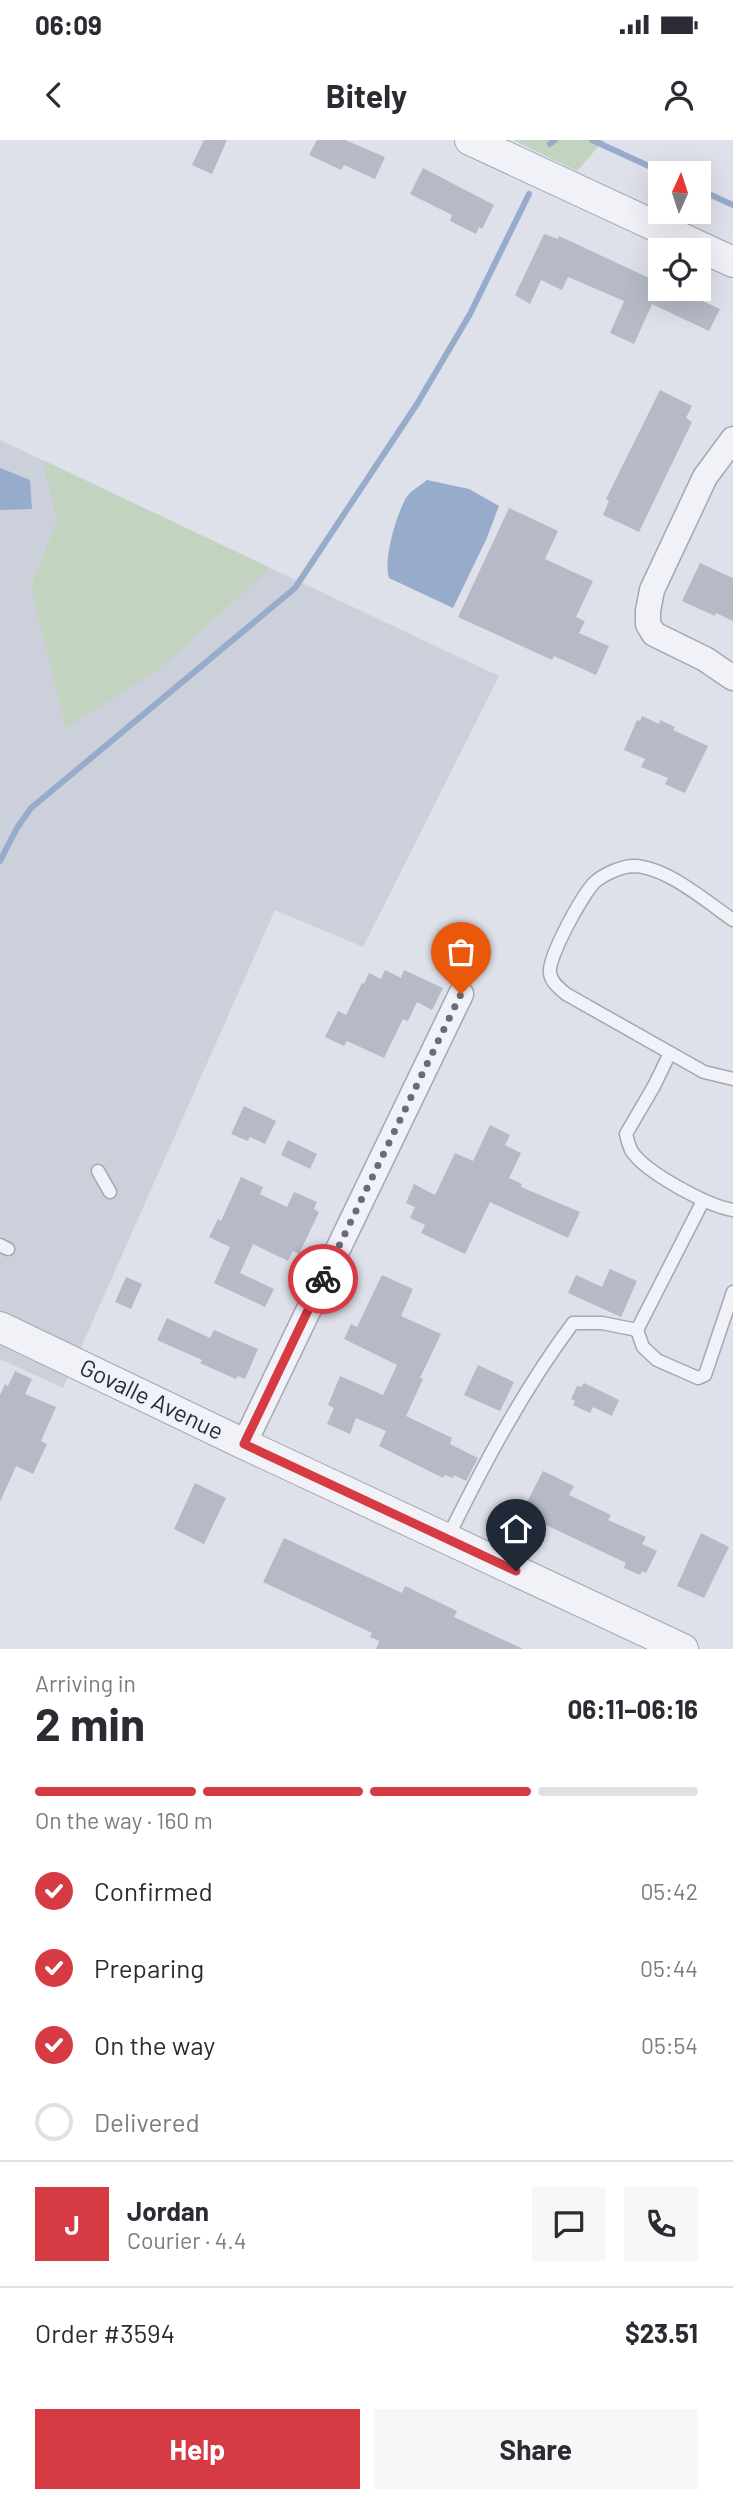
<!DOCTYPE html>
<html lang="en">
<head>
<meta charset="utf-8">
<style>
	body { margin:0; font-family:Barlow,sans-serif; background:#f7f7f7; color:#2b2b33; height:100vh; display:flex; flex-direction:column; font-size:26px; white-space:nowrap }
	* { box-sizing:border-box; margin:0 }
	p { font-size:23px; color:#7c7c81 }
	.icon { flex:none; width:38px; height:38px; fill:none; stroke:currentColor; stroke-width:2; stroke-linecap:round; stroke-linejoin:round }
	.map { position:relative; height:1509px; overflow:hidden }
	.panel { display:flex; flex-direction:column; background:#fff; flex:1 }
	.panel>* { flex:none }
	.needle { width:46px; rotate:3deg }
	.buttons { position:absolute; left:648px; top:21px; display:grid; gap:14px }
	.buttons a { display:grid; place-items:center; width:63px; height:63px; border-radius:0px; background:#fff; box-shadow:0 7px 28px #0002; font-size:35px }
	.pin { position:absolute; display:grid; place-items:center; width:60px; height:60px; color:#fff; margin:-72px -30px; border-radius:50% 50% 50% 0; rotate:-45deg; box-shadow:0 0 7px #0007 }
	.pin .icon { rotate:45deg }
	.courier { position:absolute; display:grid; place-items:center; width:70px; height:70px; margin:-35px; border:5px solid #d63b44; border-radius:50%; background:#fff; color:#222; box-shadow:0 2px 9px #0007 }
	.summary em { font-style:normal; font-weight:700 }
	.summary div { display:flex; flex-direction:column-reverse }
	.summary { display:flex; align-items:center; justify-content:space-between; height:119px; padding:0 35px }
	h1 { font-size:46px; font-weight:700; line-height:52px }
	.bar { display:grid; grid-template-columns:repeat(4,1fr); gap:10px 7px; align-content:center; height:84px; padding:0 35px }
	.bar i { height:9px; border-radius:5px; background:#e1e1e2 }
	.bar .active { background:#d63b44 }
	.bar p { grid-column:span 4 }
	.line { display:flex; align-items:center; gap:18px; padding:0 35px; border-top:2px solid #e1e1e2 }
	.line div { flex:1 }
	.round { display:grid; place-items:center; flex:none; width:74px; height:74px; border-radius:0px; background:#f7f7f7 }
	ol { padding:0 35px; list-style:none }
	li { display:flex; align-items:center; gap:21px; height:77px }
	li p { margin-inline-start:auto }
	li .icon { padding:7px; border-radius:50%; background:#d63b44; color:#fff; stroke-width:4 }
	li:last-child { color:#7c7c81 }
	li i { width:38px; height:38px; border:4px solid #e1e1e2; border-radius:50% }
	.action { display:flex; gap:14px; margin-top:auto; padding:14px 35px }
	.action a { flex:1; height:80px; border-radius:0px; background:#d63b44; color:#fff; font-size:28px; font-weight:700; line-height:80px; text-align:center }
	.action a+a { background:#f7f7f7; color:#2b2b33 }
	.status { display:flex; justify-content:space-between; align-items:center; height:49px; padding:0 35px; background:#fff; direction:ltr }
	.status svg { height:19px; fill:currentColor }
	header { display:flex; justify-content:space-between; align-items:center; height:91px; padding:0 35px; background:#fff; font-size:32px; font-weight:700 }
	.map>svg:first-child { display:block }
	.built { fill:#ccd0db }
	.green { fill:#c2d3bf }
	.water { fill:#97abcb }
	.lines { fill:none; stroke-linecap:round; stroke-linejoin:round }
	.stream { stroke:#97abcb; stroke-width:6 }
	.building { fill:#b5bac6 }
	.service-casing { stroke:#a3a7b3; stroke-width:15 }
	.minor-casing { stroke:#a3a7b3; stroke-width:27 }
	.tertiary-casing { stroke:#a3a7b3; stroke-width:32 }
	.service { stroke:#f1f2f7; stroke-width:12 }
	.minor { stroke:#f1f2f7; stroke-width:24 }
	.tertiary { stroke:#f1f2f7; stroke-width:30 }
	.done { stroke:#666c7b; stroke-width:7; stroke-dasharray:0 12.6 }
	.route { stroke:#d63b44; stroke-width:9 }
	.labels { text-anchor:middle; stroke-width:6; stroke-linejoin:round; paint-order:stroke }
	.street-label { font-size:24px; fill:#262d40; stroke:#eef0f6 }
</style>
</head>
<body>
<div class="status"><b>06:09</b><svg viewBox="0 0 49 12"><path d="M0 12V9h3v3zM5 12V6h3v6zM10 12V3h3v9zM15 12V0h3v12zM26 1h20v11H26zM47 4h2v5h-2z"/></svg></div>
<header><svg class="icon" aria-label="back" viewBox="0 0 24 24"><path d="M15 5l-7 7 7 7"/></svg>Bitely<svg class="icon" aria-label="person" viewBox="0 0 24 24"><circle cx="12" cy="8" r="4"/><path d="M4 21q1-7 8-7t8 7"/></svg></header>
<div class="map">
<svg width="733" height="1509" viewBox="0 0 733 1509">
	<rect width="100%" height="100%" fill="#dee1e9"/>
	<path class="built" d="M0 300 499 536 363 807 275 770 63 1248 0 1219Z"/>
	<g class="green">
		<path d="M513 0H604L577 31Z"/>
		<path d="M43 320 270 428 159 529 66 588 31 448 57 380Z"/>
	</g>
	<g class="water">
		<path d="M0 328 30 340 32 369 0 370Z"/>
		<path d="M427 340 469 349 499 366 486 400 453 468 389 438C383 419 396 376 406 358 410 351 420 346 427 340Z"/>
	</g>
	<g class="lines">
		<g class="stream">
			<path d="M592 0 664 33"/>
			<path d="M550 4 555 0"/>
			<path d="M698 49 733 65"/>
			<path d="M0 721 17 688 31 668 295 448 417 264 470 174 529 54"/>
		</g>
	</g>
	<g class="building">
		<path d="M204 0H227L212 34 192 25Z"/>
		<path d="M317 0H345L385 17 375 39 344 25 341 30 309 15Z"/>
		<path d="M423 28 494 65 482 89 479 87 476 94 450 81 452 75 410 54Z"/>
		<path d="M544 94 558 99 559 96 660 143V149H677L720 169 709 191 652 164 634 204 610 193 624 161 568 137 562 150 541 140 530 164 515 155Z"/>
		<path d="M660 250 692 266 686 278 692 282 639 392 603 375 609 361 606 359Z"/>
		<path d="M509 368 558 391 545 419 593 441 576 477 585 481 579 493 609 506 596 535 554 516 552 520 458 477Z"/>
		<path d="M700 423 733 438V481L716 473 715 476 682 461Z"/>
		<path d="M642 576 659 584 660 580 675 587 673 590 708 606 685 653 665 644 668 638 641 627 645 619 624 610 637 580 640 581Z"/>
		<path d="M385 830 401 838 404 830 443 848 432 870 417 862 408 881 403 879 384 918 347 901 344 906 325 897 338 871 346 875 362 843 364 844 369 833 381 839Z"/>
		<path d="M244 966 276 981 265 1004 250 997 248 1001 231 994Z"/>
		<path d="M490 985 510 995 505 1005 521 1013 509 1038 522 1044 521 1047 580 1072 568 1098 490 1062 465 1114 421 1093 425 1085 410 1078 415 1067 406 1063 414 1044 435 1055 455 1013 473 1021Z"/>
		<path d="M288 1000 317 1014 310 1029 281 1015Z"/>
		<path d="M241 1037 263 1047 260 1054 287 1067 294 1052 317 1062 314 1069 319 1072 299 1114 293 1111 288 1121 253 1104 240 1133 274 1149 265 1167 214 1143 230 1107 209 1097 218 1079 221 1081Z"/>
		<path d="M610 1129 637 1141 621 1177 568 1153 576 1135 602 1147Z"/>
		<path d="M382 1135 413 1149 401 1176 441 1194 420 1238 423 1239 406 1276 452 1298 450 1304 478 1318 466 1341 454 1335 453 1338 445 1335 443 1338 379 1306 386 1291 356 1278 350 1294 327 1284 334 1268 328 1265 340 1236 383 1255 397 1225 344 1199 351 1184 357 1187Z"/>
		<path d="M126 1137 142 1144 131 1169 115 1162Z"/>
		<path d="M167 1178 210 1198 214 1190 258 1209 245 1239 238 1236 236 1239 200 1223 202 1220 157 1200Z"/>
		<path d="M478 1225 514 1242 500 1271 464 1255Z"/>
		<path d="M15 1231 32 1239 25 1254 56 1267 41 1301 47 1304 33 1334 16 1326 0 1362V1255L5 1244 8 1246Z"/>
		<path d="M584 1243 619 1260 612 1276 593 1267 590 1273 573 1265 575 1261 571 1259 577 1246 581 1247Z"/>
		<path d="M543 1331 574 1346 569 1355 611 1375 608 1380 646 1397 642 1404 657 1411 646 1433 642 1431 640 1435 624 1428 626 1423 540 1382 542 1377 524 1368Z"/>
		<path d="M195 1343 226 1358 204 1404 174 1389Z"/>
		<path d="M701 1393 729 1407 704 1458 677 1446Z"/>
		<path d="M284 1398 402 1453 405 1446 457 1471 454 1477 523 1509H376L379 1501 370 1497 372 1493 263 1442Z"/>
	</g>
	<g class="lines">
		<defs>
			<g id="service">
				<path d="M733 780C707 762 667 727 634 726 622 726 604 734 595 742 583 753 547 819 550 833 551 842 559 848 566 854L704 932 733 939"/>
				<path d="M670 913 654 946 626 994C627 999 629 1005 631 1010 644 1032 708 1066 733 1070"/>
				<path d="M98 1031 110 1052"/>
				<path d="M703 1061 637 1190 643 1207 657 1220 698 1238 705 1235 733 1152"/>
				<path d="M0 1105 8 1109"/>
				<path d="M447 1399C484 1324 523 1250 573 1183H602L637 1190"/>
			</g>
			<g id="minor">
				<path d="M733 299 705 337 652 450 648 471V484L654 494 705 519 733 538"/>
				<path d="M244 1304 461 854"/>
			</g>
			<g id="tertiary">
				<path d="M470 0 733 122"/>
				<path id="s1" d="M0 1187 244 1304 683 1509"/>
			</g>
		</defs>
		<use href="#service" class="service-casing"/>
		<use href="#minor" class="minor-casing"/>
		<use href="#tertiary" class="tertiary-casing"/>
		<use href="#service" class="service"/>
		<use href="#minor" class="minor"/>
		<use href="#tertiary" class="tertiary"/>
	</g>
	<g class="lines">
		<path class="done" d="M323 1139 461 854"/>
		<path class="route" d="M323 1139 244 1304 516 1431"/>
	</g>
	<g class="labels">
		<g class="street-label">
			<text dy="8" stroke="none"><textPath href="#s1" startOffset="168">Govalle Avenue</textPath></text>
		</g>
	</g>
</svg>
<div class="buttons">
<a><svg class="needle" viewBox="-14 -14 28 28"><path d="M0-13l5 13h-10z" fill="#e53935"/><path d="M0 13l5-13h-10z" fill="#7c7c81"/></svg></a>
<a><svg class="icon" aria-label="locate" viewBox="0 0 24 24"><circle cx="12" cy="12" r="6"/><path d="M12 2v4M12 18v4M2 12h4M18 12h4"/></svg></a>
</div>
<div class="pin" style="left:461px;top:854px;background:#ea580c"><svg class="icon" aria-label="bag" viewBox="0 0 24 24"><path d="M5 8h14l-1 12H6zM9 8a3 3 0 0 1 6 0"/></svg></div>
<div class="pin" style="left:516px;top:1431px;background:#1f2937"><svg class="icon" aria-label="home" viewBox="0 0 24 24"><path d="M3 11l9-7 9 7M6 9v11h12V9"/></svg></div>
<div class="courier" style="left:323px;top:1139px"><svg class="icon" aria-label="bike" viewBox="0 0 24 24"><circle cx="6" cy="16" r="4"/><circle cx="18" cy="16" r="4"/><path d="M6 16l4-8h5l3 8M10 8l3 8H6M13 5h3"/></svg></div>
</div>
<section class="panel">
<div class="summary"><div><h1>2 min</h1><p>Arriving in</p></div><em>06:11–06:16</em></div>
<div class="bar"><i class="active"></i><i class="active"></i><i class="active"></i><i></i><p>On the way · 160 m</p></div>
<ol>
<li><svg class="icon" aria-label="check" viewBox="0 0 24 24"><path d="M5 12l5 5 9-10"/></svg>Confirmed<p>05:42</p></li>
<li><svg class="icon" aria-label="check" viewBox="0 0 24 24"><path d="M5 12l5 5 9-10"/></svg>Preparing<p>05:44</p></li>
<li><svg class="icon" aria-label="check" viewBox="0 0 24 24"><path d="M5 12l5 5 9-10"/></svg>On the way<p>05:54</p></li>
<li><i></i>Delivered</li>
</ol>
<div class="line" style="height:126px"><b class="round" style="background:#d63b44;color:#fff">J</b><div><b>Jordan</b><p>Courier · 4.4</p></div><a class="round"><svg class="icon" aria-label="chat" viewBox="0 0 24 24"><path d="M4 5h16v11H9l-5 4z"/></svg></a><a class="round"><svg class="icon" aria-label="phone" viewBox="0 0 24 24"><path d="M5 4h4l2 5-3 2q2 4 5 5l2-3 5 2v4C11 20 4 13 5 4z"/></svg></a></div>
<div class="line" style="height:91px"><div>Order #3594</div><b>$23.51</b></div>
<div class="action"><a>Help</a><a>Share</a></div>
</section>
</body>
</html>
